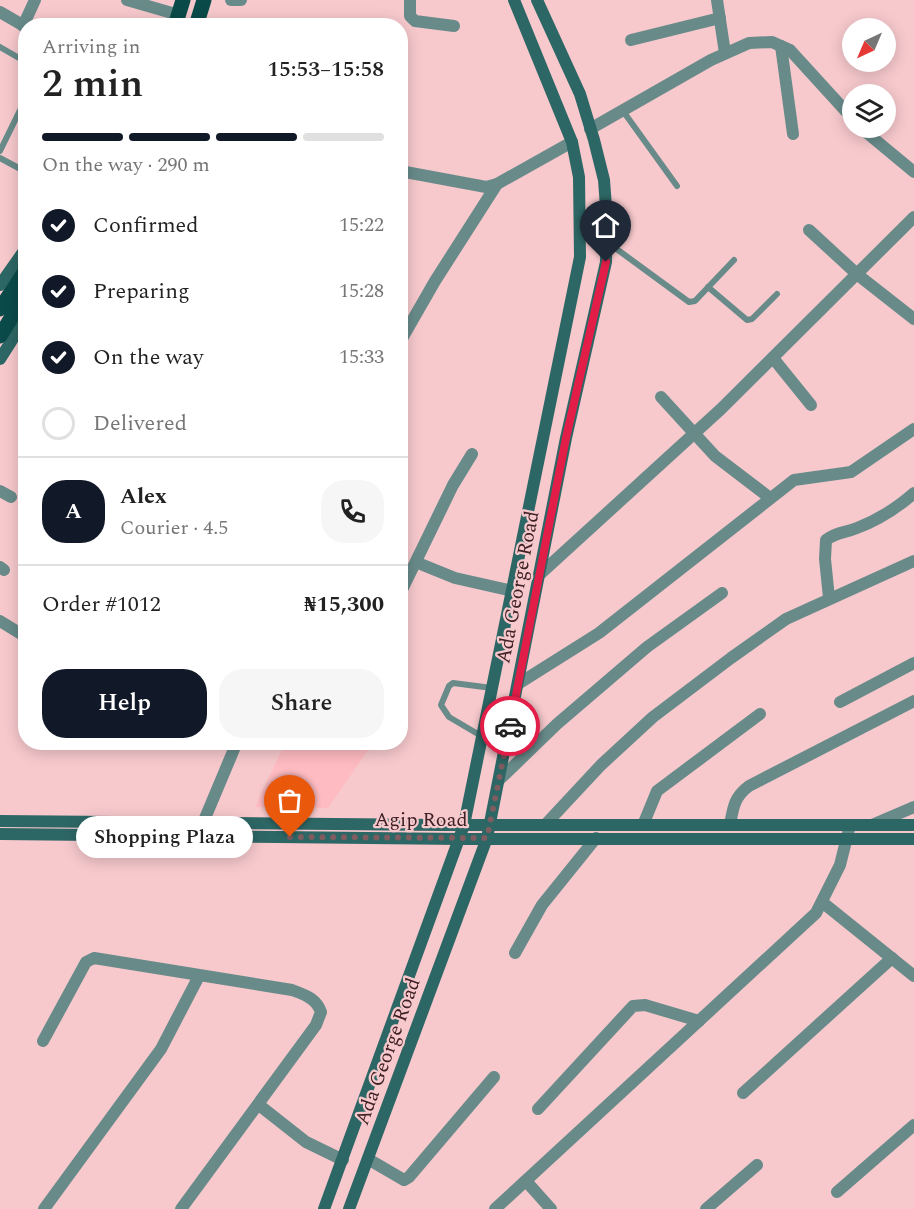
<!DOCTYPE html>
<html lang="en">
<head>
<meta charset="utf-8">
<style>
	body { margin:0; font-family:Spectral,serif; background:#f6f6f6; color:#222; height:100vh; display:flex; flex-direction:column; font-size:22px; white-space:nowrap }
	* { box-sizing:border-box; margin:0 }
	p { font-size:20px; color:#767676 }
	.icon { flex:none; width:33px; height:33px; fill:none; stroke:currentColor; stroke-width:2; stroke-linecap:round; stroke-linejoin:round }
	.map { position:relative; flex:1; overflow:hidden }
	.sheet { position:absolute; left:18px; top:18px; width:390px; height:732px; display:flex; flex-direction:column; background:#fff; border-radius:24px; box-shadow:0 3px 15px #0003 }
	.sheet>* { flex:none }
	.needle { width:39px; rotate:224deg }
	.fabs { position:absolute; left:842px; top:18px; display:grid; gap:12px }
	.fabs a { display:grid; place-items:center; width:54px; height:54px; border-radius:50%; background:#fff; box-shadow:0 3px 15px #0003; font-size:30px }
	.pin { position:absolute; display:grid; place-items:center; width:51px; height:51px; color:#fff; margin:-62px -26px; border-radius:50% 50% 50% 0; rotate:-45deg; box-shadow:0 0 6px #0007 }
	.pin .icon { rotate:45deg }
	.courier { position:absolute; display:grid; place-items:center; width:60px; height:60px; margin:-30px; border:4px solid #e11d48; border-radius:50%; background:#fff; color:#222; box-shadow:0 2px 8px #0007 }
	.bubble { position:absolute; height:42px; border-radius:21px; background:#fff; box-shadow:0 3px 15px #0003; font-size:20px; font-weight:600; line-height:42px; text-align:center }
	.overview em { font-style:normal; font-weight:600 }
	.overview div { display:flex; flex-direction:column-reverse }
	.overview { display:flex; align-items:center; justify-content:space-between; height:102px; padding:0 24px }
	h1 { font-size:39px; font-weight:600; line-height:45px }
	.bar { display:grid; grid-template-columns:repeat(4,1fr); gap:9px 6px; align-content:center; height:72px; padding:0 24px }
	.bar i { height:8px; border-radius:4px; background:#e0e0e0 }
	.bar .active { background:#111827 }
	.bar p { grid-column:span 4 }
	.line { display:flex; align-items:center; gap:15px; padding:0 24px; border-top:2px solid #e0e0e0 }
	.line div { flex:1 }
	.round { display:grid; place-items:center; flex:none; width:63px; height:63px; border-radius:24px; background:#f6f6f6 }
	ol { padding:0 24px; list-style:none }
	li { display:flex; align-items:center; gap:18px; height:66px }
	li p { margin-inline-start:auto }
	li .icon { padding:6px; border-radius:50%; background:#111827; color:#fff; stroke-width:4 }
	li:last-child { color:#767676 }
	li i { width:33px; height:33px; border:3px solid #e0e0e0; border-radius:50% }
	.action { display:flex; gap:12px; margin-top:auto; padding:12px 24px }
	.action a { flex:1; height:69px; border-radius:24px; background:#111827; color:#fff; font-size:24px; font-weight:600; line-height:69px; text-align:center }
	.action a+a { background:#f6f6f6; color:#222 }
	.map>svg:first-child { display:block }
	.built { fill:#febbc1 }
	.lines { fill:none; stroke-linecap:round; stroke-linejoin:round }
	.lane { stroke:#688b8a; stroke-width:6 }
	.street { stroke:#688b8a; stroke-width:12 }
	.secondary { stroke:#2d6765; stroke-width:12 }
	.primary { stroke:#0a4b49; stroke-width:15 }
	.done { stroke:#7f5c60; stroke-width:6; stroke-dasharray:0 10.8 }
	.route { stroke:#e11d48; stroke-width:8 }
	.labels { text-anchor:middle; stroke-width:4.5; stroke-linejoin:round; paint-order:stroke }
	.street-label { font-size:20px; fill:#3e2125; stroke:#f7c9cd }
</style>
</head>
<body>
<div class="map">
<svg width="914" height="1209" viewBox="0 0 914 1209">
	<rect width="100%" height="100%" fill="#f7c9cd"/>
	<path class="built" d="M285 743V742L373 743 328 808 255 807Z"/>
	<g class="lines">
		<g class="lane">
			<path d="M0 47 26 62"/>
			<path d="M623 111 677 186"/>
			<path d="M0 151 26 98"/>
			<path d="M0 158 26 172"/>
			<path d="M607 242 689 302 695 301 734 260"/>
			<path d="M708 287 747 320 752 319 777 294"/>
			<path d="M483 737 449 717 441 705 449 686 453 683 492 688"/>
		</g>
		<g class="street">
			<path d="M127 0 179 15"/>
			<path d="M231 0H241"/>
			<path d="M410 0V16L415 21 454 26"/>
			<path d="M717 0 725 53"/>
			<path d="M0 12 26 27"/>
			<path d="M23 26 35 0"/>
			<path d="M631 40 720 18"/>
			<path d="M781 46 793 134"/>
			<path d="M861 128 914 172"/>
			<path d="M590 129 711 60 749 43 772 42 790 50 852 118"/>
			<path d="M400 171 486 187 497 184 572 142"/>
			<path d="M809 230 858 275 914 319"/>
			<path d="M400 342 435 281 497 184"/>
			<path d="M773 358 811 405"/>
			<path d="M661 397 715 456 770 498"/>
			<path d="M0 491 11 497"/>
			<path d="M418 563 455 578 513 591"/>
			<path d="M0 567 4 570"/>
			<path d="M539 575 721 409 914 217"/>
			<path d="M400 594 453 485 472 454"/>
			<path d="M829 598 825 559 826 540C836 532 845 533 857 528 878 520 897 508 914 493"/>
			<path d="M0 621 26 637"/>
			<path d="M518 684 599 633 794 480 851 472 914 429"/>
			<path d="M840 702 914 663"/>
			<path d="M499 780 557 724 647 647 722 593"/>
			<path d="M203 823 237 742"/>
			<path d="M545 825 601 765 653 717 731 658 786 619 914 561"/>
			<path d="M643 825 657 791 760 714"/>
			<path d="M730 825C733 808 734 797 749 786L914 701"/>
			<path d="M872 825 914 807"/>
			<path d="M822 902 914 976"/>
			<path d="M515 953 542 905 596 838"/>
			<path d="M43 1041 86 962 94 958 292 990C305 995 316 998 321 1012L316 1025 181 1209"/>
			<path d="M743 1093 892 958"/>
			<path d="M259 1105 306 1142 343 1160"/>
			<path d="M538 1109 633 1006 645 1005 699 1021"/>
			<path d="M368 1159 404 1180 409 1177 494 1077"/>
			<path d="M526 1181 551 1209"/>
			<path d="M837 1192 914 1125"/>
			<path d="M44 1209 161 1049 199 976"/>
			<path d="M495 1209 816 913 840 865 850 825"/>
			<path d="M706 1209 757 1165"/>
		</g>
		<g class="secondary">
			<path d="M0 285 26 248"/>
			<path d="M0 359 26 318"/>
			<path d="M0 821 443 825H914"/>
			<path d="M0 834 460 839H914"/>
			<path d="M324 1209 464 825 580 257 579 177 572 142 514 0"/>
			<path d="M349 1209 487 838 566 438 606 262 607 220 604 180 594 140 580 94 537 0"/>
		</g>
		<g class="primary">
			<path d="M175 26 183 0"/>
			<path d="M196 26 204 0"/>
			<path d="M0 309 26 270"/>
			<path d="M0 336 26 294"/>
		</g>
	</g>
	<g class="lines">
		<path class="done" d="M290 837 487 838 510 726"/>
		<path class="route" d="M510 726 566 438 606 262"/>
	</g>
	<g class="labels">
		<g class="street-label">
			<text transform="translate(517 587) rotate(-79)" y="7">Ada George Road</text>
			<text x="421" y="826">Agip Road</text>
			<text transform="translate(387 1051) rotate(-70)" y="7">Ada George Road</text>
		</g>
	</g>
</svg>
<div class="fabs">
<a><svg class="needle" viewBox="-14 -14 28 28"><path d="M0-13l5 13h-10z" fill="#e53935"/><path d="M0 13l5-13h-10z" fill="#767676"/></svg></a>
<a><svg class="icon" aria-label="layers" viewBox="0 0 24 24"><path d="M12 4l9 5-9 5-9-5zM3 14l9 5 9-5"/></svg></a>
</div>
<div class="pin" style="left:290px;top:837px;background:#ea580c"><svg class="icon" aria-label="bag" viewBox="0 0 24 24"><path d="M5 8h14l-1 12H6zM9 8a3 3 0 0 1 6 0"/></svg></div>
<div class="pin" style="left:606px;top:262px;background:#1f2937"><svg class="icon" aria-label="home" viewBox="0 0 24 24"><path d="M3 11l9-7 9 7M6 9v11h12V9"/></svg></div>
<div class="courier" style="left:510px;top:726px"><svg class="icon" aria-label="car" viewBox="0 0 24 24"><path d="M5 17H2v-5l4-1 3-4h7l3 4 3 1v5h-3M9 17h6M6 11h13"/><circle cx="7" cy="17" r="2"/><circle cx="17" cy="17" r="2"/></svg></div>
<div class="bubble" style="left:76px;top:816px;width:177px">Shopping Plaza</div>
<section class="sheet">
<div class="overview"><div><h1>2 min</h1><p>Arriving in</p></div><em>15:53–15:58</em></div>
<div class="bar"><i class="active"></i><i class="active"></i><i class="active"></i><i></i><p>On the way · 290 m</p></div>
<ol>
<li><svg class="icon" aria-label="check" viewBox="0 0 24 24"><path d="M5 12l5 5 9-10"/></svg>Confirmed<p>15:22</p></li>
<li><svg class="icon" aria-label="check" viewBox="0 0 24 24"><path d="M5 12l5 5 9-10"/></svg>Preparing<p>15:28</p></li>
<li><svg class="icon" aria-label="check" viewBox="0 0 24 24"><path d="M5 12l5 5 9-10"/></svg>On the way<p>15:33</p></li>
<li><i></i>Delivered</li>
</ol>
<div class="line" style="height:108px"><b class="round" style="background:#111827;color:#fff">A</b><div><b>Alex</b><p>Courier · 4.5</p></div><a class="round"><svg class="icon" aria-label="phone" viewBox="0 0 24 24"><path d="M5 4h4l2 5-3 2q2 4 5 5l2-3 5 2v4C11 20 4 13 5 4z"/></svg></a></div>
<div class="line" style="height:78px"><div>Order #1012</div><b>₦15,300</b></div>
<div class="action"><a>Help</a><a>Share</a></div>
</section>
</div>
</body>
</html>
